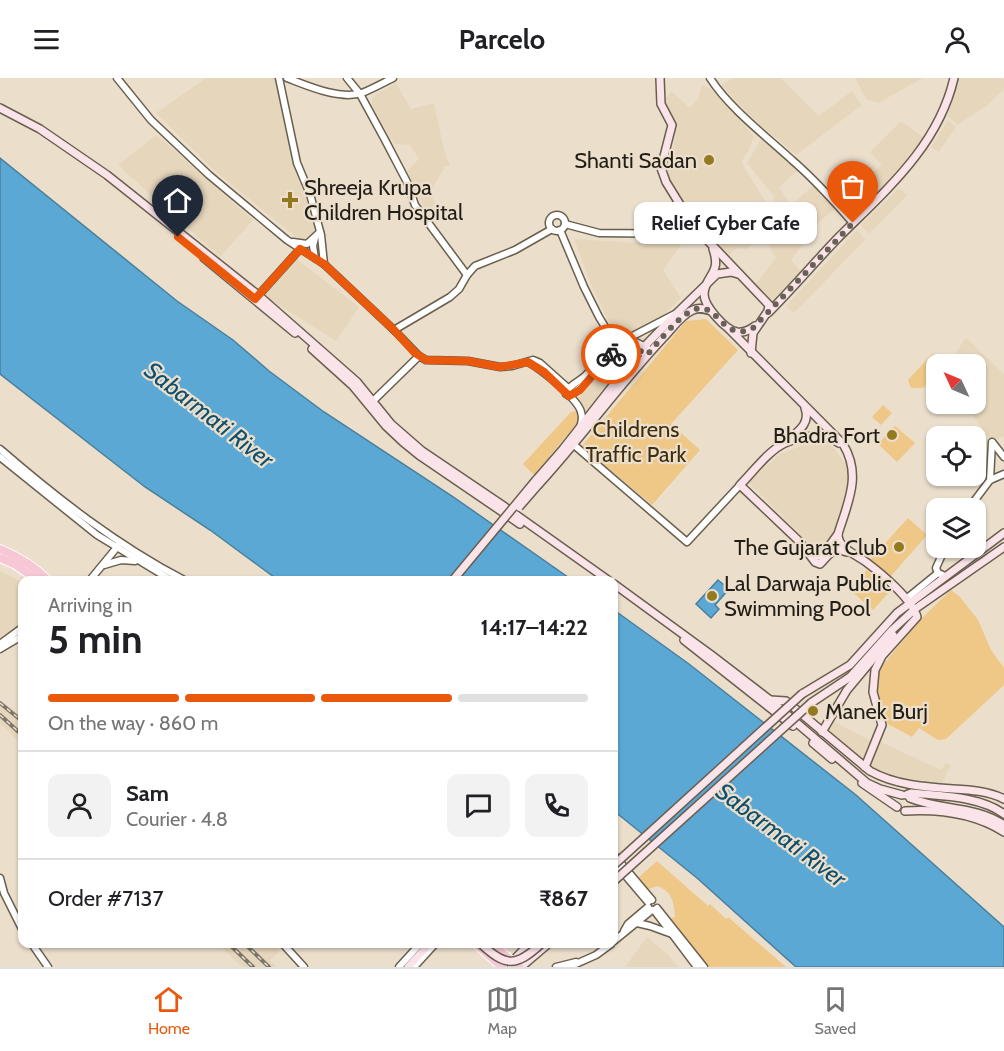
<!DOCTYPE html>
<html lang="en">
<head>
<meta charset="utf-8">
<style>
	body { margin:0; font-family:Cabin,sans-serif; background:#f2f2f2; color:#202124; height:100vh; display:flex; flex-direction:column; font-size:22px; white-space:nowrap }
	* { box-sizing:border-box; margin:0 }
	p { font-size:20px; color:#757577 }
	.icon { flex:none; width:33px; height:33px; fill:none; stroke:currentColor; stroke-width:2; stroke-linecap:round; stroke-linejoin:round }
	.map { position:relative; flex:1; overflow:hidden }
	.drawer { position:absolute; left:18px; top:498px; width:600px; height:372px; display:flex; flex-direction:column; background:#fff; border-radius:12px; box-shadow:0 2px 4px #0004 }
	.drawer>* { flex:none }
	.needle { width:39px; rotate:314deg }
	.fabs { position:absolute; left:926px; top:276px; display:grid; gap:12px }
	.fabs a { display:grid; place-items:center; width:60px; height:60px; border-radius:12px; background:#fff; box-shadow:0 2px 4px #0004; font-size:30px }
	.pin { position:absolute; display:grid; place-items:center; width:51px; height:51px; color:#fff; margin:-62px -26px; border-radius:50% 50% 50% 0; rotate:-45deg; box-shadow:0 0 6px #0007 }
	.pin .icon { rotate:45deg }
	.courier { position:absolute; display:grid; place-items:center; width:60px; height:60px; margin:-30px; border:4px solid #ea580c; border-radius:50%; background:#fff; color:#222; box-shadow:0 2px 8px #0007 }
	.bubble { position:absolute; height:42px; border-radius:12px; background:#fff; box-shadow:0 2px 4px #0004; font-size:20px; font-weight:800; line-height:42px; text-align:center }
	.head em { font-style:normal; font-weight:800 }
	.head div { display:flex; flex-direction:column-reverse }
	.head { display:flex; align-items:center; justify-content:space-between; height:102px; padding:0 30px }
	h1 { font-size:39px; font-weight:800; line-height:45px }
	.bar { display:grid; grid-template-columns:repeat(4,1fr); gap:9px 6px; align-content:center; height:72px; padding:0 30px }
	.bar i { height:8px; border-radius:4px; background:#e0e0e0 }
	.bar .on { background:#ea580c }
	.bar p { grid-column:span 4 }
	.line { display:flex; align-items:center; gap:15px; padding:0 30px; border-top:2px solid #e0e0e0 }
	.line div { flex:1 }
	.round { display:grid; place-items:center; flex:none; width:63px; height:63px; border-radius:12px; background:#f2f2f2 }
	header { display:flex; justify-content:space-between; align-items:center; height:78px; padding:0 30px; background:#fff; font-size:27px; font-weight:800 }
	.tabs { display:flex; justify-content:space-around; align-items:center; height:84px; border-top:2px solid #e0e0e0; background:#fff; font-size:16px; color:#757577 }
	.tabs a { display:grid; justify-items:center; gap:3px }
	.tabs .on { color:#ea580c }
	.map>svg:first-child { display:block }
	.built { fill:#e6d6bc }
	.green { fill:#efc787 }
	.water { fill:#5ba8d5; stroke:#4a7f9c; stroke-width:1.5 }
	.lines { fill:none; stroke-linecap:round; stroke-linejoin:round }
	.tertiary-casing { stroke:#695f4e; stroke-width:9 }
	.secondary-casing { stroke:#695f4e; stroke-width:10 }
	.primary-casing { stroke:#fff; stroke-width:10 }
	.tertiary { stroke:#fff; stroke-width:6 }
	.secondary { stroke:#fbe3ea; stroke-width:7 }
	.primary { stroke:#f7c7d5; stroke-width:8 }
	.rail-casing { stroke:#7d7569; stroke-width:4 }
	.rail { stroke:#ebdfcc; stroke-width:1.5; stroke-dasharray:4.5; stroke-linecap:butt }
	.secondary-bridge-casing { stroke:#695f4e; stroke-width:10; stroke-linecap:butt }
	.secondary-bridge { stroke:#fbe3ea; stroke-width:7 }
	.done { stroke:#686256; stroke-width:6; stroke-dasharray:0 10.8 }
	.route { stroke:#ea580c; stroke-width:8 }
	.poi-dot { fill:#937a21; stroke:#ebdfcc; stroke-width:2 }
	.labels { text-anchor:middle; stroke-width:4.5; stroke-linejoin:round; paint-order:stroke }
	.poi-label { font-size:22px; fill:#221e17; stroke:#ebdfcc; text-anchor:end }
	.park-label { font-size:22px; fill:#402e0f; stroke:#ebdfcc }
	.water-label { font-size:24px; font-style:italic; fill:#104e6d; stroke:#ebdfcc }
</style>
</head>
<body>
<header><svg class="icon" aria-label="menu" viewBox="0 0 24 24"><path d="M4 6h16M4 12h16M4 18h16"/></svg>Parcelo<svg class="icon" aria-label="person" viewBox="0 0 24 24"><circle cx="12" cy="8" r="4"/><path d="M4 21q1-7 8-7t8 7"/></svg></header>
<div class="map">
<svg width="1004" height="889" viewBox="0 0 1004 889">
	<rect width="100%" height="100%" fill="#ebdfcc"/>
	<g class="built">
		<path d="M206 0H275L291 82 311 134 315 153 302 164 215 93 156 35Z"/>
		<path d="M734 0H781L819 38 852 13 862 27 796 77 748 36 721 7Z"/>
		<path d="M855 0H923L878 25 866 21Z"/>
		<path d="M959 0H1002L1004 2V11L985 29 957 47 948 38Z"/>
		<path d="M396 5 411 31 434 25 444 72 450 88H445L430 115 435 124 428 139 407 93 419 81 410 67 394 66 377 38 372 26V21L378 15Z"/>
		<path d="M702 7 711 11 754 58 749 72 741 84 766 124 765 153 747 171 738 170 727 179 695 144 668 99 670 78 674 66 676 46 664 23 671 13 690 30 698 20Z"/>
		<path d="M948 42 956 49 939 74 931 69Z"/>
		<path d="M901 43 923 59 906 87 856 137 837 121 882 87 870 74Z"/>
		<path d="M155 58 160 60 253 142 220 179 118 87Z"/>
		<path d="M761 61 798 92 779 109 789 125 775 132 773 117 747 85Z"/>
		<path d="M815 106 837 129 819 144 791 182 801 194 773 222 766 219 754 208 776 180 770 170 773 135 786 131Z"/>
		<path d="M899 110 907 117 869 156 861 147Z"/>
		<path d="M857 152 865 162 794 235 786 228Z"/>
		<path d="M574 161 639 165 680 161V168L663 192 681 220 661 240 617 260 592 209Z"/>
		<path d="M295 180 359 229 336 263 263 217Z"/>
		<path d="M966 260 1004 296V358L992 364 965 326H975V286H951L954 277Z"/>
		<path d="M619 273 630 277V281L599 316 587 336 578 321Z"/>
		<path d="M816 362H823L830 365 845 385 851 402 827 471 818 474 749 405 759 394 780 376Z"/>
		<path d="M0 493 22 504V551L15 556H5L0 560Z"/>
		<path d="M0 622 22 639V666L0 646Z"/>
		<path d="M833 643 871 663 863 682 827 655V652Z"/>
		<path d="M881 664 941 692 946 685 951 687 942 705 900 700 886 696 870 688V685Z"/>
		<path d="M647 859 669 877 678 889H625Z"/>
		<path d="M218 866H273L280 873 270 882 277 889H242Z"/>
	</g>
	<g class="green">
		<path d="M706 241 738 272 671 346 700 372 652 427 582 368 686 243Z"/>
		<path d="M932 276 939 277 943 286H936V295L923 310H911L908 302Z"/>
		<path d="M883 327 892 335 881 347 872 339Z"/>
		<path d="M576 333 579 343 534 397 523 386 571 334Z"/>
		<path d="M895 348 915 365 897 384 878 366Z"/>
		<path d="M908 440 927 457 890 499 870 482Z"/>
		<path d="M867 492 890 513 873 532 849 511Z"/>
		<path d="M951 512 960 519 978 542 991 572 1004 590V607L946 661 938 662 919 650 912 659 888 646 883 638 877 615 878 596 883 587 918 544Z"/>
		<path d="M657 783 708 828 710 826 726 841 728 839 786 889H709L671 840 675 839C674 824 672 814 658 808L648 811 639 799Z"/>
	</g>
	<g class="water">
		<path d="M0 80 177 223 233 262 269 293 324 334 452 418 572 502H278L210 452 145 409 0 296Z"/>
		<path d="M718 502 729 511 715 527 719 531 711 540 696 526Z"/>
		<path d="M614 532 689 586 856 717 1004 849V889H796L697 800 614 733Z"/>
	</g>
	<g class="lines">
		<defs>
			<g id="tertiary">
				<path d="M117 0 151 42 209 97 287 162 324 186 394 252 419 278 426 282 468 283 500 289 512 288 533 282 540 285 568 310"/>
				<path d="M279 0 297 85 310 116 321 157 324 186"/>
				<path d="M287 0C308 8 339 22 362 15 372 11 383 5 393 0"/>
				<path d="M347 0 360 16 384 60 407 104 415 127 467 197"/>
				<path d="M710 0C728 29 767 59 792 82 814 101 834 123 853 145"/>
				<circle cx="557" cy="145" r="8"/>
				<path d="M565 146 599 155 700 156"/>
				<path d="M560 152 584 209 599 239 618 270"/>
				<path d="M315 160 313 168 315 180"/>
				<path d="M293 164 307 166 320 154"/>
				<path d="M256 220 300 171"/>
				<path d="M394 252 450 219 459 211 467 197 475 188 515 172 552 151"/>
				<path d="M625 262 675 236"/>
				<path d="M528 284C541 291 578 321 581 334 583 340 582 344 580 349"/>
				<path d="M566 316C569 306 580 304 587 296 606 275 616 248 648 271"/>
				<path d="M569 318C598 302 609 251 647 277"/>
				<path d="M373 323 419 278"/>
				<path d="M993 365 1004 379"/>
				<path d="M574 367 687 464 740 407"/>
				<path d="M0 371C58 421 117 467 184 502"/>
				<path d="M0 379 97 457 171 502"/>
				<path d="M990 402 992 364"/>
				<path d="M969 430 990 402 1004 396"/>
				<path d="M104 487 121 482 135 483"/>
				<path d="M945 498 938 495 936 490 945 470"/>
				<path d="M90 502 118 468"/>
				<path d="M906 521 938 495"/>
				<path d="M0 566 22 550"/>
				<path d="M0 571 22 558"/>
				<path d="M614 777 652 822"/>
				<path d="M614 784 648 824"/>
				<path d="M0 800 4 815 22 851"/>
				<path d="M657 830 704 889"/>
				<path d="M654 832 697 889"/>
				<path d="M637 845 650 848 672 856"/>
				<path d="M624 853 628 846 648 829"/>
				<path d="M614 863 652 832"/>
				<path d="M32 866 48 889"/>
				<path d="M283 866 304 889"/>
				<path d="M399 889 420 866"/>
				<path d="M414 889 435 866"/>
				<path d="M556 889 576 884"/>
				<path d="M569 889 596 877 611 866"/>
			</g>
			<g id="secondary">
				<path d="M660 0 661 26 672 47 661 90 666 104 692 146 769 227 768 233 753 255 751 275"/>
				<path d="M0 30 40 51 107 97 258 217 357 304 391 346 422 373 505 429 608 502"/>
				<path d="M713 171C722 196 705 197 704 216 704 228 725 252 737 254 744 255 750 252 755 248"/>
				<path d="M204 180 295 255"/>
				<path d="M768 235C792 211 814 185 837 161 885 113 938 69 954 0"/>
				<path d="M729 251 843 366C862 397 848 424 838 456 838 461 839 464 843 468 850 475 859 479 866 484 882 496 912 521 917 539L882 578 875 592 873 614 882 647 865 689"/>
				<path d="M312 271 353 308 386 348 403 364 419 377 520 446"/>
				<path d="M786 364C797 354 811 346 805 330"/>
				<path d="M839 365C825 354 801 358 785 365 769 372 752 395 740 407L800 464 815 484 820 486C830 476 832 468 847 474"/>
				<path d="M536 402 563 371 640 273 679 233 717 196 731 194 738 196"/>
				<path d="M539 406C582 359 619 307 663 260 672 251 681 237 693 232 699 229 705 231 711 233"/>
				<path d="M809 472 817 478H822L838 456"/>
				<path d="M614 506 710 576 770 622 867 705 880 711 902 717"/>
				<path d="M684 562 793 648"/>
				<path d="M802 616 850 587 897 535 1004 455"/>
				<path d="M770 622 786 623 870 693C895 707 924 709 953 711 971 712 988 713 1004 721"/>
				<path d="M811 625 850 599 891 553 915 531 1004 469"/>
				<path d="M822 654 847 612 893 557"/>
				<path d="M813 665 832 681"/>
				<path d="M862 705 897 729"/>
				<path d="M906 717 911 715C940 718 980 718 1004 736"/>
				<path d="M910 720C942 733 974 727 1004 747"/>
				<path d="M905 733C940 731 974 735 1004 754"/>
				<path d="M408 889 429 866"/>
				<path d="M511 889 513 883 529 866"/>
				<path d="M521 889 548 866"/>
			</g>
			<g id="primary">
				<path d="M0 471C19 479 34 488 48 502"/>
				<path d="M0 480 14 486 38 502"/>
				<path d="M476 866 502 889"/>
				<path d="M492 866 519 889"/>
			</g>
		</defs>
		<use href="#tertiary" class="tertiary-casing"/>
		<use href="#secondary" class="secondary-casing"/>
		<use href="#primary" class="primary-casing"/>
		<use href="#tertiary" class="tertiary"/>
		<use href="#secondary" class="secondary"/>
		<use href="#primary" class="primary"/>
		<defs>
			<g id="rail">
				<path d="M0 625 22 643"/>
				<path d="M0 637 22 657"/>
				<path d="M229 866 253 889"/>
				<path d="M245 866 269 889"/>
			</g>
		</defs>
		<use href="#rail" class="rail-casing"/>
		<use href="#rail" class="rail"/>
		<defs>
			<g id="secondary-bridge">
				<path d="M519 429 539 406"/>
				<path d="M453 502 536 402"/>
				<path d="M614 787 802 616"/>
				<path d="M614 803 811 625"/>
				<path d="M481 866C506 889 516 889 541 866"/>
			</g>
		</defs>
		<use href="#secondary-bridge" class="secondary-bridge-casing"/>
		<use href="#secondary-bridge" class="secondary-bridge"/>
	</g>
	<g class="lines">
		<path class="done" d="M611 276C623 265 635 269 647 277 658 265 676 241 691 233 718 219 721 266 753 250L853 145"/>
		<path class="route" d="M178 159 255 221 300 171 324 186 394 252 415 275 426 282 468 283 500 289 528 284 544 294 569 318 580 312 611 276"/>
	</g>
	<g class="poi-dot">
		<circle cx="709" cy="82" r="6"/>
		<path d="M287 113h6v6h6v6h-6v6h-6v-6h-6v-6h6z"/>
		<circle cx="892" cy="357" r="6"/>
		<circle cx="899" cy="469" r="6"/>
		<circle cx="712" cy="518" r="6"/>
		<circle cx="813" cy="633" r="6"/>
	</g>
	<g class="labels">
		<g class="poi-label">
			<text x="697" y="90">Shanti Sadan</text>
			<text x="304" y="117" text-anchor="start">Shreeja Krupa<tspan x="304" dy="25">Children Hospital</tspan></text>
			<text x="880" y="365">Bhadra Fort</text>
			<text x="887" y="477">The Gujarat Club</text>
			<text x="724" y="513" text-anchor="start">Lal Darwaja Public<tspan x="724" dy="25">Swimming Pool</tspan></text>
			<text x="825" y="641" text-anchor="start">Manek Burj</text>
		</g>
		<g class="park-label">
			<text x="636" y="359">Childrens<tspan x="636" dy="25">Traffic Park</tspan></text>
		</g>
		<g class="water-label">
			<text transform="translate(209 337) rotate(38)" y="8">Sabarmati River</text>
			<text transform="translate(781 757) rotate(37)" y="8">Sabarmati River</text>
		</g>
	</g>
</svg>
<div class="fabs">
<a><svg class="needle" viewBox="-14 -14 28 28"><path d="M0-13l5 13h-10z" fill="#e53935"/><path d="M0 13l5-13h-10z" fill="#757577"/></svg></a>
<a><svg class="icon" aria-label="locate" viewBox="0 0 24 24"><circle cx="12" cy="12" r="6"/><path d="M12 2v4M12 18v4M2 12h4M18 12h4"/></svg></a>
<a><svg class="icon" aria-label="layers" viewBox="0 0 24 24"><path d="M12 4l9 5-9 5-9-5zM3 14l9 5 9-5"/></svg></a>
</div>
<div class="pin" style="left:853px;top:145px;background:#ea580c"><svg class="icon" aria-label="bag" viewBox="0 0 24 24"><path d="M5 8h14l-1 12H6zM9 8a3 3 0 0 1 6 0"/></svg></div>
<div class="pin" style="left:178px;top:159px;background:#1f2937"><svg class="icon" aria-label="home" viewBox="0 0 24 24"><path d="M3 11l9-7 9 7M6 9v11h12V9"/></svg></div>
<div class="courier" style="left:611px;top:276px"><svg class="icon" aria-label="bike" viewBox="0 0 24 24"><circle cx="6" cy="16" r="4"/><circle cx="18" cy="16" r="4"/><path d="M6 16l4-8h5l3 8M10 8l3 8H6M13 5h3"/></svg></div>
<div class="bubble" style="left:634px;top:124px;width:183px">Relief Cyber Cafe</div>
<section class="drawer">
<div class="head"><div><h1>5 min</h1><p>Arriving in</p></div><em>14:17–14:22</em></div>
<div class="bar"><i class="on"></i><i class="on"></i><i class="on"></i><i></i><p>On the way · 860 m</p></div>
<div class="line" style="height:108px"><a class="round"><svg class="icon" aria-label="person" viewBox="0 0 24 24"><circle cx="12" cy="8" r="4"/><path d="M4 21q1-7 8-7t8 7"/></svg></a><div><b>Sam</b><p>Courier · 4.8</p></div><a class="round"><svg class="icon" aria-label="chat" viewBox="0 0 24 24"><path d="M4 5h16v11H9l-5 4z"/></svg></a><a class="round"><svg class="icon" aria-label="phone" viewBox="0 0 24 24"><path d="M5 4h4l2 5-3 2q2 4 5 5l2-3 5 2v4C11 20 4 13 5 4z"/></svg></a></div>
<div class="line" style="height:78px"><div>Order #7137</div><b>₹867</b></div>
</section>
</div>
<nav class="tabs">
<a class="on"><svg class="icon" aria-label="home" viewBox="0 0 24 24"><path d="M3 11l9-7 9 7M6 9v11h12V9"/></svg>Home</a>
<a><svg class="icon" aria-label="map" viewBox="0 0 24 24"><path d="M3 6l6-2 6 2 6-2v14l-6 2-6-2-6 2zM9 4v14M15 6v14"/></svg>Map</a>
<a><svg class="icon" aria-label="saved" viewBox="0 0 24 24"><path d="M7 4h10v16l-5-4-5 4z"/></svg>Saved</a>
</nav>
</body>
</html>
